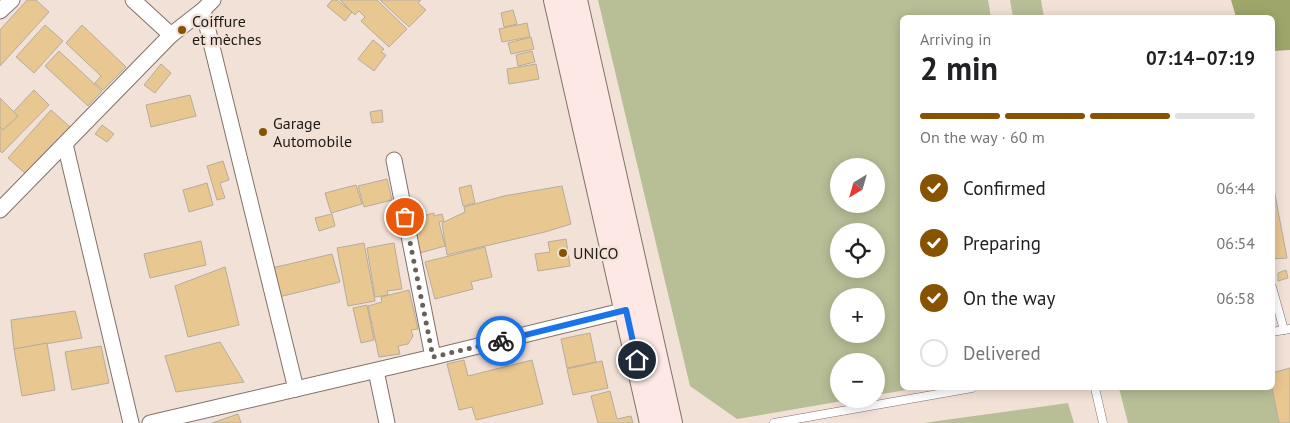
<!DOCTYPE html>
<html lang="en">
<head>
<meta charset="utf-8">
<style>
	body { margin:0; font-family:"PT Sans",sans-serif; background:#f2f2f2; color:#202124; height:100vh; display:flex; flex-direction:column; font-size:19px; white-space:nowrap }
	* { box-sizing:border-box; margin:0 }
	p { font-size:16px; color:#757577 }
	.icon { flex:none; width:28px; height:28px; fill:none; stroke:currentColor; stroke-width:2; stroke-linecap:round; stroke-linejoin:round }
	.map { position:relative; flex:1; overflow:hidden }
	.side { position:absolute; left:900px; top:15px; width:375px; height:375px; display:flex; flex-direction:column; background:#fff; border-radius:8px; box-shadow:0 2px 12px #0003 }
	.side>* { flex:none }
	.needle { width:32px; rotate:217deg }
	.buttons { position:absolute; left:830px; top:158px; display:grid; gap:10px }
	.buttons a { display:grid; place-items:center; width:55px; height:55px; border-radius:50%; background:#fff; box-shadow:0 2px 12px #0003; font-size:25px }
	.pin { position:absolute; display:grid; place-items:center; width:42px; height:42px; color:#fff; margin:-21px; border:2px solid #fff; border-radius:50%; box-shadow:0 1px 5px #0007 }
	.courier { position:absolute; display:grid; place-items:center; width:50px; height:50px; margin:-25px; border:4px solid #1a73e8; border-radius:50%; background:#fff; color:#222; box-shadow:0 1px 6px #0007 }
	.overview em { font-style:normal; font-weight:600 }
	.overview div { display:flex; flex-direction:column-reverse }
	.overview { display:flex; align-items:center; justify-content:space-between; height:85px; padding:0 20px }
	h1 { font-size:32px; font-weight:600; line-height:38px }
	.bar { display:grid; grid-template-columns:repeat(4,1fr); gap:8px 5px; align-content:center; height:60px; padding:0 20px }
	.bar i { height:6px; border-radius:4px; background:#e0e0e0 }
	.bar .active { background:#885300 }
	.bar p { grid-column:span 4 }
	ol { padding:0 20px; list-style:none }
	li { display:flex; align-items:center; gap:15px; height:55px }
	li p { margin-inline-start:auto }
	li .icon { padding:5px; border-radius:50%; background:#885300; color:#fff; stroke-width:4 }
	li:last-child { color:#757577 }
	li i { width:28px; height:28px; border:2px solid #e0e0e0; border-radius:50% }
	.map>svg:first-child { display:block }
	.green { fill:#b8be96; fill-rule:evenodd }
	.forest { fill:#9ea66b }
	.building { fill:#e9c791; stroke:#b5ac9d }
	.lines { fill:none; stroke-linecap:round; stroke-linejoin:round }
	.service-casing { stroke:#817269; stroke-width:9 }
	.minor-casing { stroke:#817269; stroke-width:17 }
	.secondary-casing { stroke:#817269; stroke-width:24 }
	.service { stroke:#fff; stroke-width:8 }
	.minor { stroke:#fff; stroke-width:15 }
	.secondary { stroke:#fee8e5; stroke-width:22 }
	.done { stroke:#6a605a; stroke-width:5; stroke-dasharray:0 9 }
	.route { stroke:#1a73e8; stroke-width:6 }
	.poi-dot { fill:#885300; stroke:#f2e1d7; stroke-width:2 }
	.labels { text-anchor:middle; stroke-width:5; stroke-linejoin:round; paint-order:stroke }
	.poi-label { font-size:16px; fill:#201a16; stroke:#f2e1d7; text-anchor:start }
</style>
</head>
<body>
<div class="map">
<svg width="1290" height="423" viewBox="0 0 1290 423">
	<rect width="100%" height="100%" fill="#f2e1d7"/>
	<g class="green">
		<path d="M598 0H988L991 17 902 18V388H918L876 395V361H839V399H854L737 419 690 386ZM839 166H876V204H839ZM876 231V269H839V231ZM839 296H876V334H839Z"/>
		<path d="M1010 0H1041L1044 17H1013Z"/>
		<path d="M1119 388H1272L1290 423H1128Z"/>
		<path d="M1068 403 1074 423H923Z"/>
	</g>
	<path class="forest" d="M1231 0H1290V50L1273 51 1272 18 1236 17Z"/>
	<g class="building">
		<path d="M27 0H36L49 12 0 66V30Z"/>
		<path d="M332 0H337L352 12 345 21 327 6Z"/>
		<path d="M340 0H377L407 29 389 47 361 21 365 17 359 11 355 15Z"/>
		<path d="M380 0H421L418 3 426 10 409 27Z"/>
		<path d="M513 10 517 24 504 27 501 13Z"/>
		<path d="M527 23 530 37 502 42 499 29Z"/>
		<path d="M45 25 63 41 34 73 16 57Z"/>
		<path d="M82 25 126 67 103 90 95 83 101 76 66 43Z"/>
		<path d="M531 37 534 49 511 54 508 43Z"/>
		<path d="M373 40 384 49 381 52 386 55 374 71 358 59Z"/>
		<path d="M59 51 102 91 88 106 45 66Z"/>
		<path d="M532 51 535 62 518 66 516 55Z"/>
		<path d="M161 64 171 73 155 93 144 85Z"/>
		<path d="M536 64 539 79 509 84 507 69Z"/>
		<path d="M34 90 49 105 2 153 0 151V126Z"/>
		<path d="M190 95 196 116 151 127 146 105Z"/>
		<path d="M0 98 18 116 3 130 0 127Z"/>
		<path d="M51 110 70 127 27 175 8 158Z"/>
		<path d="M382 110 383 122 372 123 370 112Z"/>
		<path d="M102 125 114 134 107 142 95 134Z"/>
		<path d="M223 161 229 180 220 183 225 198 217 200 207 166Z"/>
		<path d="M387 179 392 200 364 207 358 186Z"/>
		<path d="M1272 179 1287 258 1272 259Z"/>
		<path d="M207 183 213 205 189 212 183 190Z"/>
		<path d="M356 185 362 204 331 213 325 193Z"/>
		<path d="M471 185 475 203 463 206 459 188Z"/>
		<path d="M562 186 571 224 545 232 447 255 442 223 465 212 464 207 504 196Z"/>
		<path d="M434 213V216L442 214 444 221 439 222 445 246 420 253 411 219Z"/>
		<path d="M332 214 335 226 319 231 315 218Z"/>
		<path d="M566 239 570 266 538 271 535 254 550 252 548 242Z"/>
		<path d="M201 241 206 265 150 278 144 254Z"/>
		<path d="M364 243 375 301 348 306 337 248Z"/>
		<path d="M394 243 402 289 387 291 388 295 375 297 367 248Z"/>
		<path d="M485 247 492 277 471 282 473 289 435 299 425 262Z"/>
		<path d="M332 254 340 282 279 297 272 268Z"/>
		<path d="M225 267 239 325 188 337 175 286Z"/>
		<path d="M1286 270 1288 278 1278 281V273Z"/>
		<path d="M409 290 418 329 411 330 413 336 408 344 398 346 400 354 379 357 368 306 382 302 381 297Z"/>
		<path d="M367 305 374 340 361 343 353 308Z"/>
		<path d="M75 311 82 338 14 349 11 320Z"/>
		<path d="M590 333 596 362 567 368 561 339Z"/>
		<path d="M220 342 244 382 176 392 165 356Z"/>
		<path d="M47 343 55 390 22 396 14 349Z"/>
		<path d="M101 346 109 383 72 390 65 352Z"/>
		<path d="M464 360 468 376 532 360 543 404 476 420 472 407 459 410 447 364Z"/>
		<path d="M602 361 608 388 573 395 567 369Z"/>
		<path d="M1290 368V423H1279L1272 388V373Z"/>
		<path d="M610 391 617 419 631 416 633 423H598L591 396Z"/>
		<path d="M238 414 241 423H212Z"/>
	</g>
	<g class="lines">
		<defs>
			<g id="service">
				<path d="M1272 287 1284 330"/>
				<path d="M1272 332 1290 329"/>
				<path d="M1095 388 1103 423"/>
				<path d="M774 423 972 388"/>
			</g>
			<g id="minor">
				<path d="M133 0 171 35"/>
				<path d="M203 10 296 389"/>
				<path d="M0 11 12 0"/>
				<path d="M65 144 131 423"/>
				<path d="M394 160 433 357"/>
				<path d="M0 210 171 35 203 10 213 0"/>
				<path d="M376 371 387 423"/>
				<path d="M150 423 433 357 626 310"/>
			</g>
			<g id="secondary">
				<path d="M555 0 651 423"/>
				<path d="M576 0 671 423"/>
			</g>
		</defs>
		<use href="#service" class="service-casing"/>
		<use href="#minor" class="minor-casing"/>
		<use href="#secondary" class="secondary-casing"/>
		<use href="#service" class="service"/>
		<use href="#minor" class="minor"/>
		<use href="#secondary" class="secondary"/>
	</g>
	<g class="lines">
		<path class="done" d="M405 217 433 357 501 341"/>
		<path class="route" d="M501 341 626 310 637 360"/>
	</g>
	<g class="poi-dot">
		<circle cx="182" cy="30" r="5"/>
		<circle cx="263" cy="132" r="5"/>
		<circle cx="563" cy="253" r="5"/>
	</g>
	<g class="labels">
		<g class="poi-label">
			<text x="192" y="27">Coiffure<tspan x="192" dy="18">et mèches</tspan></text>
			<text x="273" y="129">Garage<tspan x="273" dy="18">Automobile</tspan></text>
			<text x="573" y="259">UNICO</text>
		</g>
	</g>
</svg>
<div class="buttons">
<a><svg class="needle" viewBox="-14 -14 28 28"><path d="M0-13l5 13h-10z" fill="#e53935"/><path d="M0 13l5-13h-10z" fill="#757577"/></svg></a>
<a><svg class="icon" aria-label="locate" viewBox="0 0 24 24"><circle cx="12" cy="12" r="6"/><path d="M12 2v4M12 18v4M2 12h4M18 12h4"/></svg></a>
<a>+</a>
<a>−</a>
</div>
<div class="pin" style="left:405px;top:217px;background:#ea580c"><svg class="icon" aria-label="bag" viewBox="0 0 24 24"><path d="M5 8h14l-1 12H6zM9 8a3 3 0 0 1 6 0"/></svg></div>
<div class="pin" style="left:637px;top:360px;background:#1f2937"><svg class="icon" aria-label="home" viewBox="0 0 24 24"><path d="M3 11l9-7 9 7M6 9v11h12V9"/></svg></div>
<div class="courier" style="left:501px;top:341px"><svg class="icon" aria-label="bike" viewBox="0 0 24 24"><circle cx="6" cy="16" r="4"/><circle cx="18" cy="16" r="4"/><path d="M6 16l4-8h5l3 8M10 8l3 8H6M13 5h3"/></svg></div>
<section class="side">
<div class="overview"><div><h1>2 min</h1><p>Arriving in</p></div><em>07:14–07:19</em></div>
<div class="bar"><i class="active"></i><i class="active"></i><i class="active"></i><i></i><p>On the way · 60 m</p></div>
<ol>
<li><svg class="icon" aria-label="check" viewBox="0 0 24 24"><path d="M5 12l5 5 9-10"/></svg>Confirmed<p>06:44</p></li>
<li><svg class="icon" aria-label="check" viewBox="0 0 24 24"><path d="M5 12l5 5 9-10"/></svg>Preparing<p>06:54</p></li>
<li><svg class="icon" aria-label="check" viewBox="0 0 24 24"><path d="M5 12l5 5 9-10"/></svg>On the way<p>06:58</p></li>
<li><i></i>Delivered</li>
</ol>
</section>
</div>
</body>
</html>
